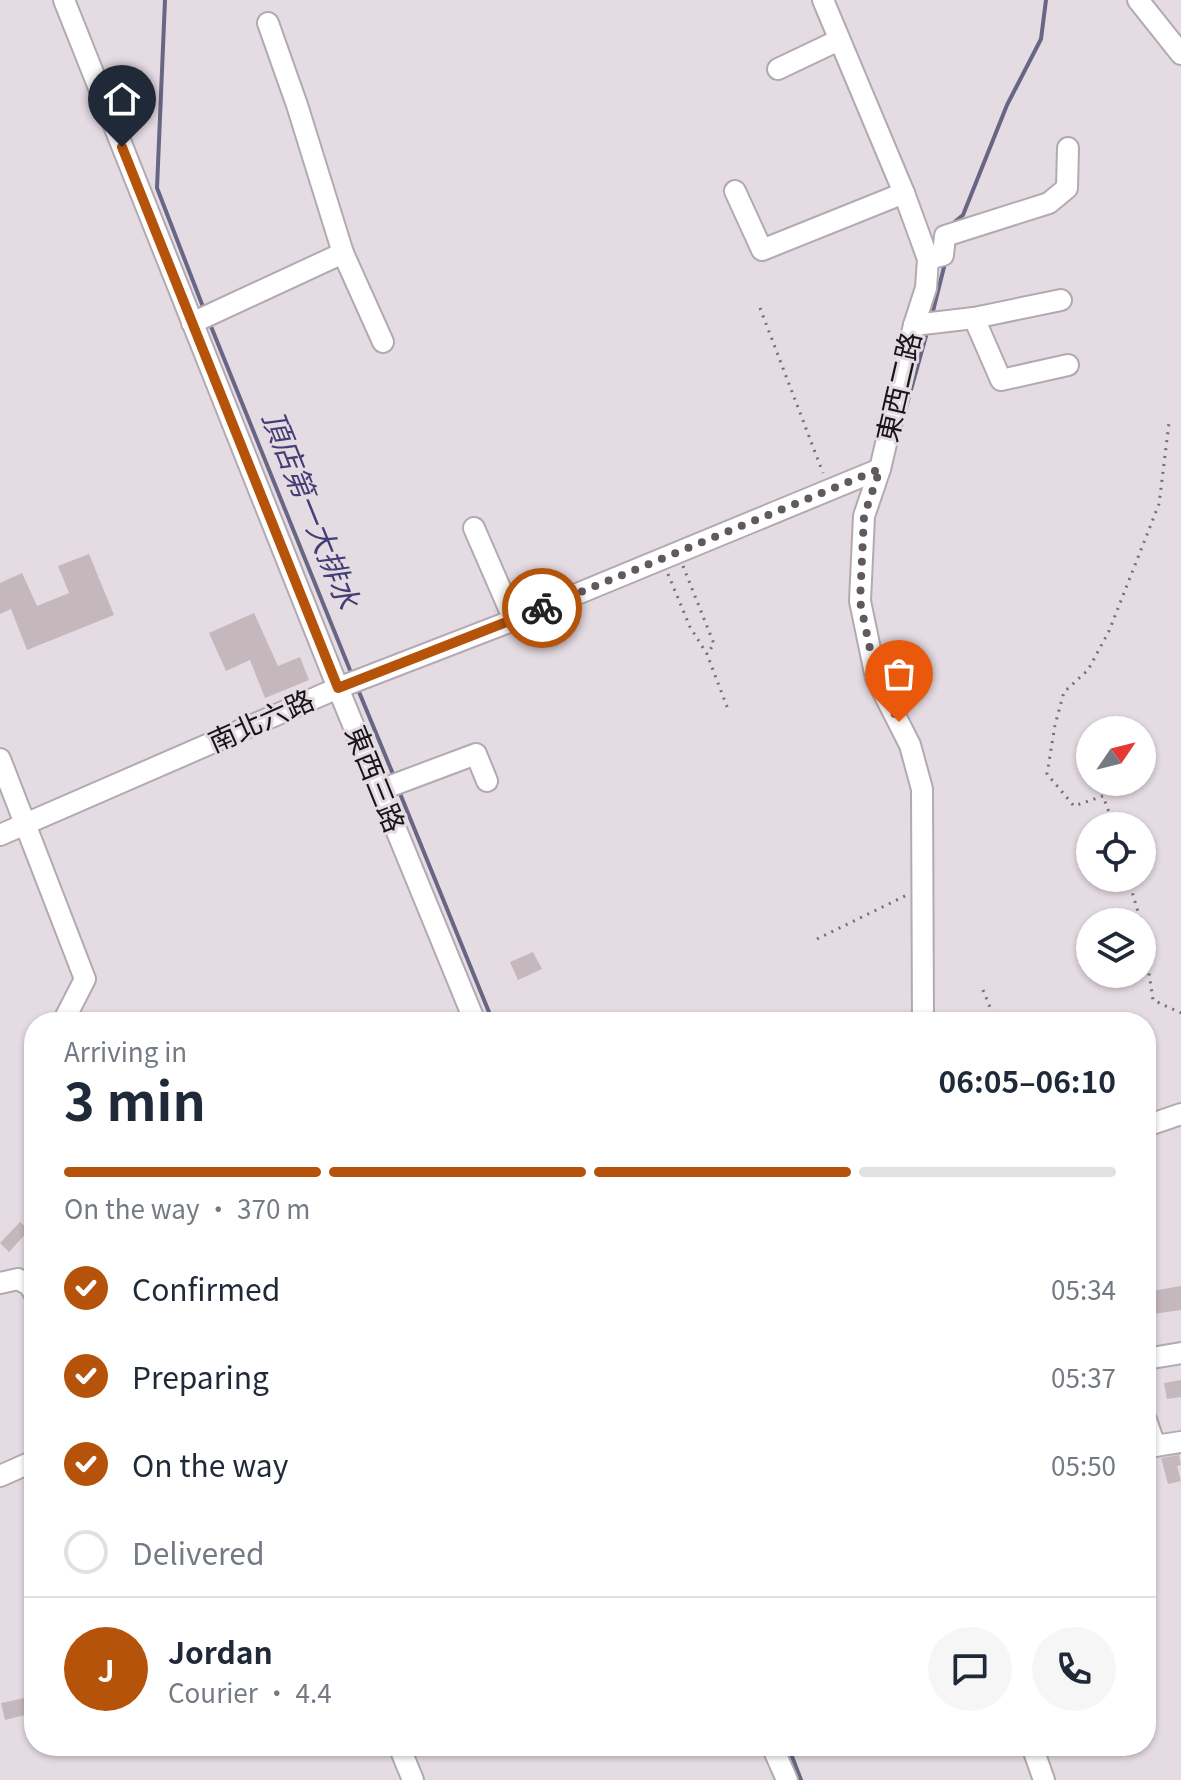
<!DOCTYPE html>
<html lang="en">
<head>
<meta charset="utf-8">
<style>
	body { margin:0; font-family:Georgia,"Noto Sans TC",serif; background:#f6f6f7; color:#1f2937; height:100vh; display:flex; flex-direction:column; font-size:30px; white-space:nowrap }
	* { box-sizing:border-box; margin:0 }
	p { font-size:26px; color:#747a83 }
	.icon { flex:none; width:44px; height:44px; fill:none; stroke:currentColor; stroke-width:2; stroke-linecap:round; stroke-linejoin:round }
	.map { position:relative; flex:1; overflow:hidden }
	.side { position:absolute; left:24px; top:1012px; width:1132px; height:744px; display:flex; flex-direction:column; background:#fff; border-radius:32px; box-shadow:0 2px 6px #0004 }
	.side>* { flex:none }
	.needle { width:52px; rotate:55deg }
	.controls { position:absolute; left:1076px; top:716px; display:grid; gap:16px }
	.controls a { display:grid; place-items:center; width:80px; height:80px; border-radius:50%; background:#fff; box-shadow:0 2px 6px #0004; font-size:40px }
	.pin { position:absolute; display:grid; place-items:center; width:68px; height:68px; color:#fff; margin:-82px -34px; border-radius:50% 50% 50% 0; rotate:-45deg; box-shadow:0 0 8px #0007 }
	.pin .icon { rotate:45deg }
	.courier { position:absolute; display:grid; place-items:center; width:80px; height:80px; margin:-40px; border:6px solid #b45309; border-radius:50%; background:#fff; color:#222; box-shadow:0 2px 10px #0007 }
	.overview em { font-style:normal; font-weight:700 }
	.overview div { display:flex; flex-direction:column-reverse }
	.overview { display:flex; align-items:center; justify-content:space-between; height:136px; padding:0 40px }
	h1 { font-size:52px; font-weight:700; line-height:60px }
	.bar { display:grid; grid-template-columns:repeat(4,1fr); gap:12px 8px; align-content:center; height:96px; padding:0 40px }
	.bar i { height:10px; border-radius:6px; background:#e0e1e3 }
	.bar .current { background:#b45309 }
	.bar p { grid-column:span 4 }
	.line { display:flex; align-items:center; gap:20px; padding:0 40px; border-top:2px solid #e0e1e3 }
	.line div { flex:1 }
	.round { display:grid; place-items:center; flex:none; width:84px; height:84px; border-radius:42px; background:#f6f6f7 }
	ol { padding:0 40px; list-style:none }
	li { display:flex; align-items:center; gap:24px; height:88px }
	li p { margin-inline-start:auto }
	li .icon { padding:8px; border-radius:50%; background:#b45309; color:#fff; stroke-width:4 }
	li:last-child { color:#747a83 }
	li i { width:44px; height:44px; border:4px solid #e0e1e3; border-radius:50% }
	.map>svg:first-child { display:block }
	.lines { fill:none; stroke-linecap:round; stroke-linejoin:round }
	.stream { stroke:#686685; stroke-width:4 }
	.building { fill:#c5b8bc }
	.minor-casing { stroke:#b3aab1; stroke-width:24 }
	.path { stroke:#756e74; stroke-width:3; stroke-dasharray:2 6; stroke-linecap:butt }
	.minor { stroke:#fff; stroke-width:20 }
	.done { stroke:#605a5f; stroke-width:8; stroke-dasharray:0 14.4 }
	.route { stroke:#b45309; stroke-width:10 }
	.labels { text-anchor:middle; stroke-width:6; stroke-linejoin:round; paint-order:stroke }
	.street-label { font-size:28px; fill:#181518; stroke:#e5dbe3 }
	.water-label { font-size:30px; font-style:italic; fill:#443e77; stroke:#e5dbe3 }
</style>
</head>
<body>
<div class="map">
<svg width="1181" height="1780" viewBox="0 0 1181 1780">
	<rect width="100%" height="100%" fill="#e5dbe3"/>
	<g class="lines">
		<g class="stream">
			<path d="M165 0 157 188 205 312"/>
			<path d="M952 224 963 215 1007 105 1041 39 1046 0"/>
			<path d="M933 311 946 259"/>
			<path d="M210 324 352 675"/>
			<path d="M900 429 926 336"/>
			<path d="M357 687 395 779"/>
			<path d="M399 791 493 1022"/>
			<path d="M788 1746 801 1780"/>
		</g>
	</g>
	<g class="building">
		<path d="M89 554 114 615 27 650 11 609 0 614V583L22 573 37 606 69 593 58 566Z"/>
		<path d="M254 613 278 666 300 657 309 680 265 698 250 660 226 671 209 633Z"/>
		<path d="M533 952 542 969 518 980 510 962Z"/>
		<path d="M20 1222 29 1230 9 1252 0 1243Z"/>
		<path d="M1181 1286V1310L1146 1315V1292Z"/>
		<path d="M1181 1380V1397L1167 1399 1164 1383Z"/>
		<path d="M1179 1455 1181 1465 1177 1466 1181 1481 1168 1484 1161 1458Z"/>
		<path d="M25 1698 29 1714 5 1720 1 1703Z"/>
	</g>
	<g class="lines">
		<defs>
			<g id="minor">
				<path d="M64 0 338 688 475 1022"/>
				<path d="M823 0 904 193 928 259 926 288 914 325 880 469 864 516 860 601 876 678 910 745 922 789 923 1022"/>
				<path d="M1138 0 1181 54"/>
				<path d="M268 23 297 105 343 253"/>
				<path d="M778 69 839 40"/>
				<path d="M735 191 762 250 904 193"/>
				<path d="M928 259 943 255 945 236 1049 203 1067 188 1068 148"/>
				<path d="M974 318 1001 380 1068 365"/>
				<path d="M192 323 343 253 383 342"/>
				<path d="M914 325 974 318 1061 300"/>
				<path d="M474 528 514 620"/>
				<path d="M0 759 85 979 63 1022"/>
				<path d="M380 790 476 754 487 781"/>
				<path d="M0 835 338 688 514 620 880 469"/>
				<path d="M1146 1126 1181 1114"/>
				<path d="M0 1283 18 1279 29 1285 34 1293"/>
				<path d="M1146 1359 1181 1353"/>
				<path d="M1146 1420 1155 1446"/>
				<path d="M1146 1444 1155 1446 1181 1442"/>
				<path d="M0 1476 34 1461"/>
				<path d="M399 1746 413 1780"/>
				<path d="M772 1746 787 1780"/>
				<path d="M1032 1746 1044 1780"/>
			</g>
		</defs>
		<use href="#minor" class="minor-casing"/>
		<g class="path">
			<path d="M760 308 823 473"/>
			<path d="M683 566 714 644 707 654"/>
			<path d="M668 574 690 627 707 654 729 712"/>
			<path d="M1114 826 1103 796 1074 806 1047 774 1055 725 1064 692 1088 670 1109 631 1159 504 1169 423"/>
			<path d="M1128 878 1141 922"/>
			<path d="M1142 926 1153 1000 1181 1013"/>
			<path d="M817 939 907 895"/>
			<path d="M983 990 996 1022"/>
		</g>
		<use href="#minor" class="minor"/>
	</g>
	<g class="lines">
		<path class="done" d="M542 608 880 469 864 516 860 601 876 678 899 722"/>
		<path class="route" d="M122 147 338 688 542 608"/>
	</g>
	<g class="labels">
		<g class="street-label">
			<text transform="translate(899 387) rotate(-77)" y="10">東西二路</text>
			<text transform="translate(261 721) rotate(-24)" y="10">南北六路</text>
			<text transform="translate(375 779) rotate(68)" y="10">東西三路</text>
		</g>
		<g class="water-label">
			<text transform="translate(310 510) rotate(68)" y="10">頂店第一大排水</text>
		</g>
	</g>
</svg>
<div class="controls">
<a><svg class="needle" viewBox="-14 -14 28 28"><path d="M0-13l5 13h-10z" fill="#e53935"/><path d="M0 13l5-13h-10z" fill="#747a83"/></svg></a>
<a><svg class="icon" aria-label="locate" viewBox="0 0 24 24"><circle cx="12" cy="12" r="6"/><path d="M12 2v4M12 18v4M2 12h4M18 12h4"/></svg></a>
<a><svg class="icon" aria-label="layers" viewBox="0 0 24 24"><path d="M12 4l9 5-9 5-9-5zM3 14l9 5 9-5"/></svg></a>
</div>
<div class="pin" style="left:899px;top:722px;background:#ea580c"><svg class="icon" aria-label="bag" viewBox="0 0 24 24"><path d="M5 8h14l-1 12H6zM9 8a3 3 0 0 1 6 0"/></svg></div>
<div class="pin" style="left:122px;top:147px;background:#1f2937"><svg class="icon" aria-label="home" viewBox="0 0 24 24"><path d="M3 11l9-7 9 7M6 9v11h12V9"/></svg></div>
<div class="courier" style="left:542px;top:608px"><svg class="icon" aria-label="bike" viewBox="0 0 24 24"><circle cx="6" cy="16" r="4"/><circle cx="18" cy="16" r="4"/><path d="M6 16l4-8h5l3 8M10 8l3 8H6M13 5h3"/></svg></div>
<section class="side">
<div class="overview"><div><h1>3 min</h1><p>Arriving in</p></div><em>06:05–06:10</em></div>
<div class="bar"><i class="current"></i><i class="current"></i><i class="current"></i><i></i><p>On the way · 370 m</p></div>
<ol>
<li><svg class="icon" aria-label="check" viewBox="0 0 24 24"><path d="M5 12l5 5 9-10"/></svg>Confirmed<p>05:34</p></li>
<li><svg class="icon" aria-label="check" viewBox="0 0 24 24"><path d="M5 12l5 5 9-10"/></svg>Preparing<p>05:37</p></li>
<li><svg class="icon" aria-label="check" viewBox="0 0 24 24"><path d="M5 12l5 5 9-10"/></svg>On the way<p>05:50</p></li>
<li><i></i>Delivered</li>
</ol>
<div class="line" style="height:144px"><b class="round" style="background:#b45309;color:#fff">J</b><div><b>Jordan</b><p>Courier · 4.4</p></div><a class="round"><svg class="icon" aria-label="chat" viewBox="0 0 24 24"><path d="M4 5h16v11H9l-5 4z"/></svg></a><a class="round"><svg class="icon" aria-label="phone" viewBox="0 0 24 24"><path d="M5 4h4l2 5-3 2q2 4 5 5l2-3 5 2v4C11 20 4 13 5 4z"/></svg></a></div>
</section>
</div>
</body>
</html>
